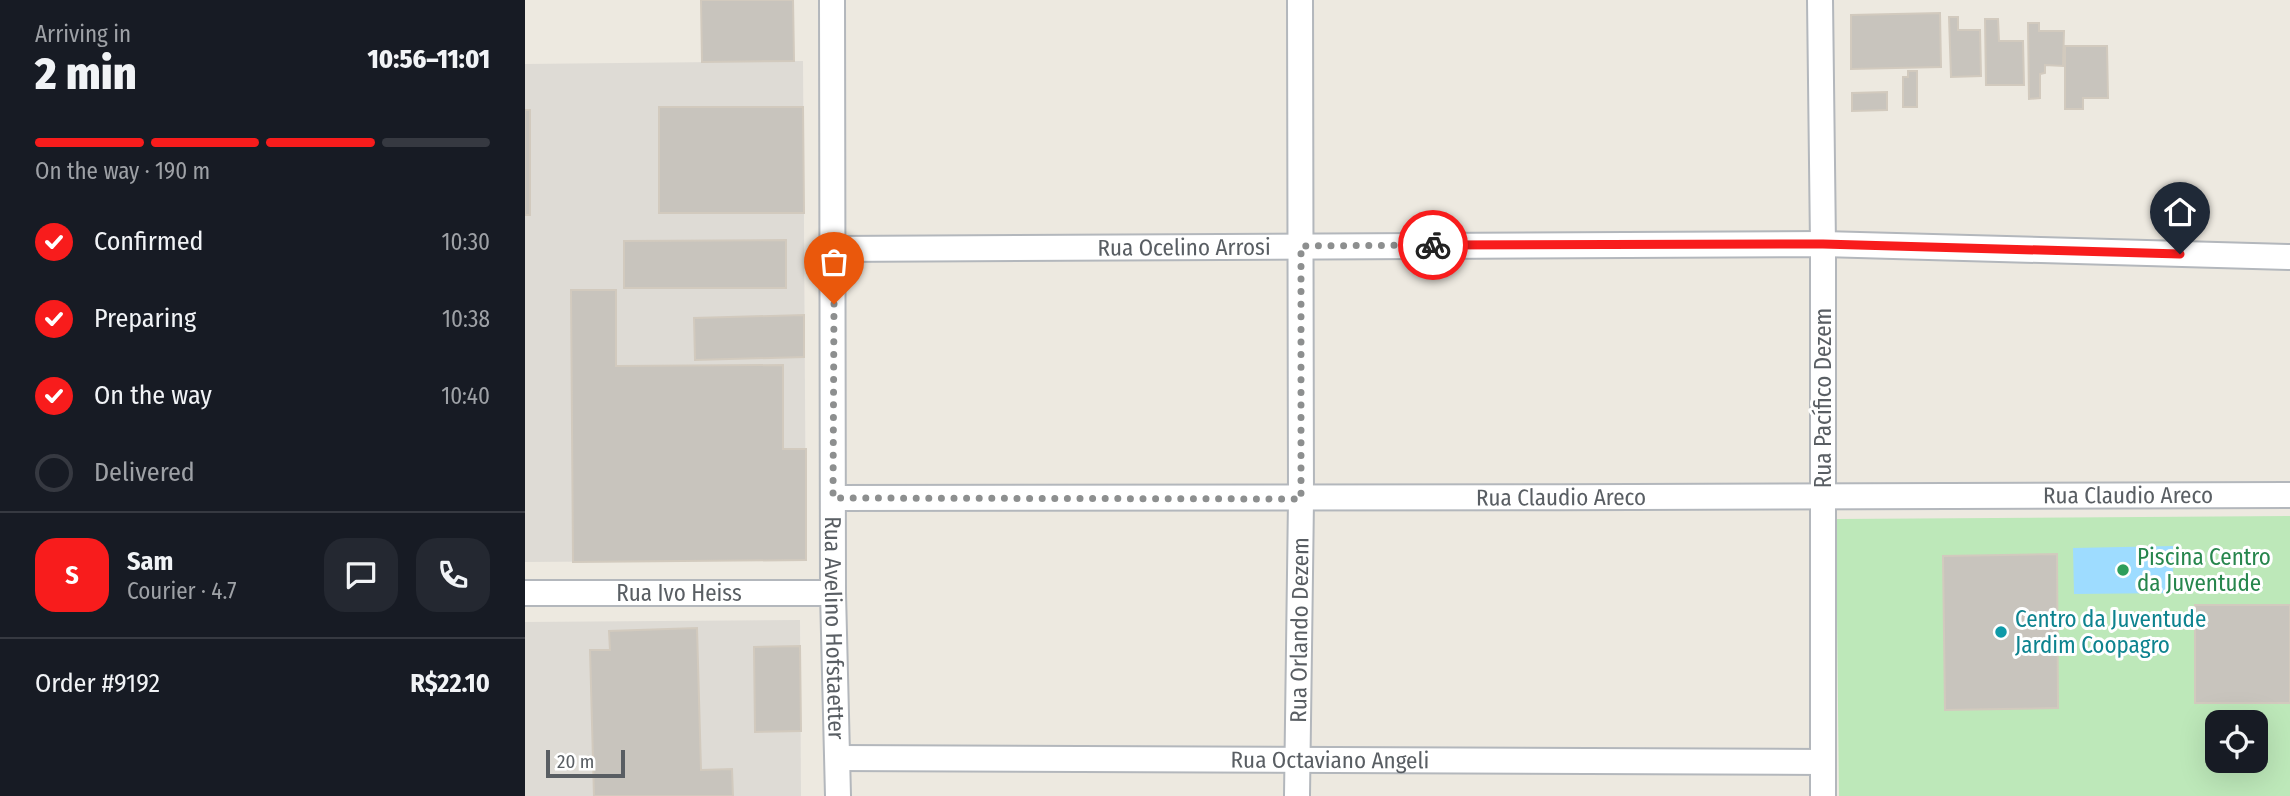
<!DOCTYPE html>
<html lang="en">
<head>
<meta charset="utf-8">
<style>
	body { margin:0; font-family:"Fira Sans Condensed",sans-serif; background:#242831; color:#f1f3f6; height:100vh; display:flex; flex-direction:column; font-size:26px; white-space:nowrap }
	* { box-sizing:border-box; margin:0 }
	p { font-size:23px; color:#9ea1a6 }
	.icon { flex:none; width:38px; height:38px; fill:none; stroke:currentColor; stroke-width:2; stroke-linecap:round; stroke-linejoin:round }
	.map { position:relative; flex:1; overflow:hidden }
	.sheet { display:flex; flex-direction:column; background:#171b24; width:525px }
	.sheet>* { flex:none }
	.tools { position:absolute; left:1680px; top:710px; display:grid; gap:14px }
	.tools a { display:grid; place-items:center; width:63px; height:63px; border-radius:14px; background:#171b24; box-shadow:0 7px 28px #0002; font-size:35px }
	.scale { position:absolute; left:21px; bottom:18px; width:79px; box-sizing:border-box; padding-left:7px; border:4px solid #595e63; border-top:0; font-size:19px; line-height:24px; white-space:nowrap; color:#595e63; -webkit-text-stroke:5px #fff; paint-order:stroke }
	.pin { position:absolute; display:grid; place-items:center; width:60px; height:60px; color:#fff; margin:-72px -30px; border-radius:50% 50% 50% 0; rotate:-45deg; box-shadow:0 0 7px #0007 }
	.pin .icon { rotate:45deg }
	.courier { position:absolute; display:grid; place-items:center; width:70px; height:70px; margin:-35px; border:5px solid #f81c1c; border-radius:50%; background:#fff; color:#222; box-shadow:0 2px 9px #0007 }
	.headline em { font-style:normal; font-weight:800 }
	.headline div { display:flex; flex-direction:column-reverse }
	.headline { display:flex; align-items:center; justify-content:space-between; height:119px; padding:0 35px }
	h1 { font-size:46px; font-weight:800; line-height:52px }
	.bar { display:grid; grid-template-columns:repeat(4,1fr); gap:10px 7px; align-content:center; height:84px; padding:0 35px }
	.bar i { height:9px; border-radius:5px; background:#363941 }
	.bar .active { background:#f81c1c }
	.bar p { grid-column:span 4 }
	.line { display:flex; align-items:center; gap:18px; padding:0 35px; border-top:2px solid #363941 }
	.line div { flex:1 }
	.round { display:grid; place-items:center; flex:none; width:74px; height:74px; border-radius:21px; background:#242831 }
	ol { padding:0 35px; list-style:none }
	li { display:flex; align-items:center; gap:21px; height:77px }
	li p { margin-inline-start:auto }
	li .icon { padding:7px; border-radius:50%; background:#f81c1c; color:#fff; stroke-width:4 }
	li:last-child { color:#9ea1a6 }
	li i { width:38px; height:38px; border:4px solid #363941; border-radius:50% }
	main { display:flex; flex:1; min-height:0 }
	.map>svg:first-child { display:block }
	.industrial { fill:#dedbd5 }
	.green { fill:#bde8b9; fill-rule:evenodd }
	.water { fill:#9edcff }
	.building { fill:#c8c4bd; stroke:#d2cabe; stroke-width:2 }
	.lines { fill:none; stroke-linecap:round; stroke-linejoin:round }
	.street-casing { stroke:#b3b7bc; stroke-width:28 }
	.street { stroke:#fff; stroke-width:24 }
	.done { stroke:#8d8f8f; stroke-width:7; stroke-dasharray:0 12.6 }
	.route { stroke:#f81c1c; stroke-width:9 }
	.leisure-dot { fill:#2e9e5b; stroke:#fff; stroke-width:2.5 }
	.culture-dot { fill:#0f9aa8; stroke:#fff; stroke-width:2.5 }
	.labels { text-anchor:middle; stroke-width:6; stroke-linejoin:round; paint-order:stroke }
	.street-label { font-size:23px; fill:#595e63; stroke:#fff }
	.leisure-label { font-size:23px; fill:#27864d; stroke:#fff; text-anchor:start }
	.culture-label { font-size:23px; fill:#0d838f; stroke:#fff; text-anchor:start }
</style>
</head>
<body>
<main>
<section class="sheet">
<div class="headline"><div><h1>2 min</h1><p>Arriving in</p></div><em>10:56–11:01</em></div>
<div class="bar"><i class="active"></i><i class="active"></i><i class="active"></i><i></i><p>On the way · 190 m</p></div>
<ol>
<li><svg class="icon" aria-label="check" viewBox="0 0 24 24"><path d="M5 12l5 5 9-10"/></svg>Confirmed<p>10:30</p></li>
<li><svg class="icon" aria-label="check" viewBox="0 0 24 24"><path d="M5 12l5 5 9-10"/></svg>Preparing<p>10:38</p></li>
<li><svg class="icon" aria-label="check" viewBox="0 0 24 24"><path d="M5 12l5 5 9-10"/></svg>On the way<p>10:40</p></li>
<li><i></i>Delivered</li>
</ol>
<div class="line" style="height:126px"><b class="round" style="background:#f81c1c;color:#fff">S</b><div><b>Sam</b><p>Courier · 4.7</p></div><a class="round"><svg class="icon" aria-label="chat" viewBox="0 0 24 24"><path d="M4 5h16v11H9l-5 4z"/></svg></a><a class="round"><svg class="icon" aria-label="phone" viewBox="0 0 24 24"><path d="M5 4h4l2 5-3 2q2 4 5 5l2-3 5 2v4C11 20 4 13 5 4z"/></svg></a></div>
<div class="line" style="height:91px"><div>Order #9192</div><b>R$22.10</b></div>
</section>
<div class="map">
<svg width="1765" height="796" viewBox="0 0 1765 796">
	<rect width="100%" height="100%" fill="#ede9e0"/>
	<g class="industrial">
		<path d="M278 61 281 560 0 562V64Z"/>
		<path d="M275 620 276 796H0V622Z"/>
	</g>
	<path class="green" d="M1765 516V796H1314L1311 519ZM1692 723H1731V761H1692Z"/>
	<path class="water" d="M1648 546V593L1549 594 1548 548Z"/>
	<g class="building">
		<path d="M176 0H268L269 61 177 62Z"/>
		<path d="M1415 13 1416 67 1326 69V15Z"/>
		<path d="M1424 17H1433V30H1455L1456 76 1426 77Z"/>
		<path d="M1460 19H1473L1474 41H1498L1499 85H1461Z"/>
		<path d="M1503 23H1514V31H1539L1538 66 1520 65V73L1515 74V98L1504 99Z"/>
		<path d="M1540 46H1582L1583 98H1558V109H1540Z"/>
		<path d="M1383 71H1392V107H1378V77H1383Z"/>
		<path d="M1362 92V110L1327 111V93Z"/>
		<path d="M134 107H278L279 213H134Z"/>
		<rect x="0" y="110" width="5" height="105"/>
		<path d="M261 240V288H99V241Z"/>
		<path d="M46 290H91V366L258 365V449H281V560L48 562Z"/>
		<path d="M279 315V357L170 360 169 318Z"/>
		<path d="M1532 554 1533 708 1420 710 1418 556Z"/>
		<rect x="1670" y="605" width="95" height="98"/>
		<path d="M172 628 176 770 207 769 208 796H69L65 650H85L84 631Z"/>
		<path d="M275 646 276 731 230 732 229 647Z"/>
	</g>
	<g class="lines">
		<defs>
			<g id="street">
				<path id="s1" d="M307 0 308 593 313 796"/>
				<path d="M1295 0 1298 244V796"/>
				<path id="s2" d="M309 249 1298 244 1765 257"/>
				<path id="s3" d="M308 498C794 500 1279 495 1765 495"/>
				<path id="s4" d="M0 593H308"/>
				<path id="s5" d="M313 758 1298 762"/>
				<path id="s6" d="M772 796 776 500 775 0"/>
			</g>
		</defs>
		<use href="#street" class="street-casing"/>
		<use href="#street" class="street"/>
	</g>
	<g class="lines">
		<path class="done" d="M309 304 308 498 776 499V246L908 245"/>
		<path class="route" d="M908 245 1298 244 1655 254"/>
	</g>
	<circle class="leisure-dot" cx="1598" cy="570" r="7"/>
	<circle class="culture-dot" cx="1476" cy="632" r="7"/>
	<g class="labels">
		<g class="street-label">
			<text dy="8" stroke="none"><textPath href="#s2" startOffset="350">Rua Ocelino Arrosi</textPath></text>
			<text transform="translate(1298 398) rotate(-90)" y="8">Rua Pacífico Dezem</text>
			<text dy="8" stroke="none"><textPath href="#s3" startOffset="1295">Rua Claudio Areco</textPath></text>
			<text dy="8" stroke="none"><textPath href="#s3" startOffset="728">Rua Claudio Areco</textPath></text>
			<text dy="8" stroke="none"><textPath href="#s4" startOffset="154">Rua Ivo Heiss</textPath></text>
			<text dy="8" stroke="none"><textPath href="#s1" startOffset="628">Rua Avelino Hofstaetter</textPath></text>
			<text dy="8" stroke="none"><textPath href="#s6" startOffset="166">Rua Orlando Dezem</textPath></text>
			<text dy="8" stroke="none"><textPath href="#s5" startOffset="492">Rua Octaviano Angeli</textPath></text>
		</g>
		<g class="leisure-label">
			<text x="1612" y="565">Piscina Centro<tspan x="1612" dy="26">da Juventude</tspan></text>
		</g>
		<g class="culture-label">
			<text x="1490" y="627">Centro da Juventude<tspan x="1490" dy="26">Jardim Coopagro</tspan></text>
		</g>
	</g>
</svg>
<div class="tools">
<a><svg class="icon" aria-label="locate" viewBox="0 0 24 24"><circle cx="12" cy="12" r="6"/><path d="M12 2v4M12 18v4M2 12h4M18 12h4"/></svg></a>
</div>
<div class="scale">20 m</div>
<div class="pin" style="left:309px;top:304px;background:#ea580c"><svg class="icon" aria-label="bag" viewBox="0 0 24 24"><path d="M5 8h14l-1 12H6zM9 8a3 3 0 0 1 6 0"/></svg></div>
<div class="pin" style="left:1655px;top:254px;background:#1f2937"><svg class="icon" aria-label="home" viewBox="0 0 24 24"><path d="M3 11l9-7 9 7M6 9v11h12V9"/></svg></div>
<div class="courier" style="left:908px;top:245px"><svg class="icon" aria-label="bike" viewBox="0 0 24 24"><circle cx="6" cy="16" r="4"/><circle cx="18" cy="16" r="4"/><path d="M6 16l4-8h5l3 8M10 8l3 8H6M13 5h3"/></svg></div>
</div>
</main>
</body>
</html>
